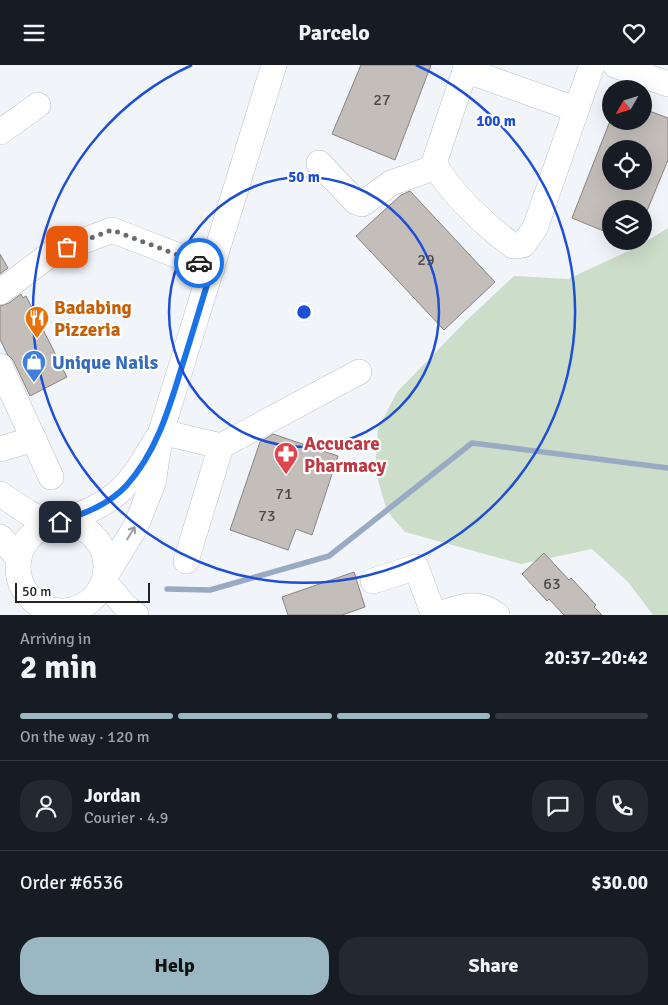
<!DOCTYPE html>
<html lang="en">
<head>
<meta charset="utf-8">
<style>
	body { margin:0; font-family:Signika,sans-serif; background:#242831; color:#f1f3f6; height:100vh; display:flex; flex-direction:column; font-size:19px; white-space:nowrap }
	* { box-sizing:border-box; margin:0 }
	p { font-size:16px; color:#9ea1a6 }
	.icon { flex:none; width:28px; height:28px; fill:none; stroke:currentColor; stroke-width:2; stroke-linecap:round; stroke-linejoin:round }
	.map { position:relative; height:550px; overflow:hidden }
	.details { display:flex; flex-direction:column; background:#171b24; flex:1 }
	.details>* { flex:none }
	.needle { width:32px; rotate:231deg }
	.fabs { position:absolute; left:602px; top:15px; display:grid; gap:10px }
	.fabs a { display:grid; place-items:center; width:50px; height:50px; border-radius:50%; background:#171b24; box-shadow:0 5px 20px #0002; font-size:25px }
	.scale { position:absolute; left:15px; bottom:12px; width:135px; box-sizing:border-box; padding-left:5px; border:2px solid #222425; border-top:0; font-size:14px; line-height:18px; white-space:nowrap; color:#222425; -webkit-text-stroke:4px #fff; paint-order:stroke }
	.pin { position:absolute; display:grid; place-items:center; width:42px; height:42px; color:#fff; margin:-21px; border-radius:10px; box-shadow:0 2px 8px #0006 }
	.courier { position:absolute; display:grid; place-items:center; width:50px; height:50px; margin:-25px; border:4px solid #1a73e8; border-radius:50%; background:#fff; color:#222; box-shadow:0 1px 6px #0007 }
	.summary em { font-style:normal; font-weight:800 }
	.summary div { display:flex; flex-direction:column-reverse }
	.summary { display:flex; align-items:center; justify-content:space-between; height:85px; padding:0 20px }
	h1 { font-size:32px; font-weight:800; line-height:38px }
	.bar { display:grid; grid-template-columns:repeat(4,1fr); gap:8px 5px; align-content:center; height:60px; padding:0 20px }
	.bar i { height:6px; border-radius:4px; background:#363941 }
	.bar .selected { background:#9ab7c2 }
	.bar p { grid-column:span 4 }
	.line { display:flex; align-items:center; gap:12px; padding:0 20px; border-top:1px solid #363941 }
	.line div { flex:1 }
	.round { display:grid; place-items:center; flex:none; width:52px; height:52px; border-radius:20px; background:#242831 }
	.primary-button { display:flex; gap:10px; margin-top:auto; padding:10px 20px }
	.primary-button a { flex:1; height:58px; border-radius:20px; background:#9ab7c2; color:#111; font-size:20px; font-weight:800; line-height:58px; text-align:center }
	.primary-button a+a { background:#242831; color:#f1f3f6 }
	header { display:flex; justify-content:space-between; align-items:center; height:65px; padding:0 20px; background:#171b24; font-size:22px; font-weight:800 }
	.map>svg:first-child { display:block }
	.green { fill:#ccddca }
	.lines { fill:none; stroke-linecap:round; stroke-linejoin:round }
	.stream { stroke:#99aac3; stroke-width:5.5 }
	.building { fill:#c3beba; stroke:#888480; fill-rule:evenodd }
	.minor-casing { stroke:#bdc0c5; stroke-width:26 }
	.minor { stroke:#fff; stroke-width:25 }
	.oneway { stroke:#9c9c9d }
	.done { stroke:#6a6d6f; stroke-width:5; stroke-dasharray:0 9 }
	.route { stroke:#1a73e8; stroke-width:6 }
	.ring { fill:none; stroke:#1d4ed8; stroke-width:2.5 }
	.labels { text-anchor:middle; stroke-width:4.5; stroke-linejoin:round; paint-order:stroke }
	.number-label { font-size:16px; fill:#4a4a4a }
	.food-label { font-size:19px; font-weight:bold; fill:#c56008; stroke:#fff; text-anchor:start }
	.shop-label { font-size:19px; font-weight:bold; fill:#366cbe; stroke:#fff; text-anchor:start }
	.health-label { font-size:19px; font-weight:bold; fill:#be3a42; stroke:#fff; text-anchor:start }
	.centre { fill:#1d4ed8; stroke:#fff; stroke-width:2.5 }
	.ring-label { font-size:15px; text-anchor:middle; font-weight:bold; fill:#1d4ed8; stroke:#fff; stroke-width:4.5; stroke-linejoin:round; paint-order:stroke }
</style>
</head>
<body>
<header><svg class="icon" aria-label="menu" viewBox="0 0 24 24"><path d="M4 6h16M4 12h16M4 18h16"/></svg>Parcelo<svg class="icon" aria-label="heart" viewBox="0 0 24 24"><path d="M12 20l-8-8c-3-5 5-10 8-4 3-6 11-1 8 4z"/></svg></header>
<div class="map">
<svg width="668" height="550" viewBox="0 0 668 550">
	<rect width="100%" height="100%" fill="#f1f4f9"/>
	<path class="green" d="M668 163V550H653L628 517 592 484 521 499 405 467 387 446 375 405 378 364 397 327 466 256 514 211 568 214 637 182Z"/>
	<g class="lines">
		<path class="stream" d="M167 524 210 525 329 491 472 378 668 403"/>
	</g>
	<g class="building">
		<path d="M361 0H431L395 95 332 69Z"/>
		<path d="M644 44 668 53V95L644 153V144H611V169L572 153 610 56H644ZM611 84H644V116H611Z"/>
		<path d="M410 126 495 217 444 265 356 171 401 130Z"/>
		<path d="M0 189 8 203 0 209Z"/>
		<path d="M21 229 23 233 26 231 67 312 30 331 13 295 7 289 0 274V241L9 238Z"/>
		<path d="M273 369 338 391 312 470 296 464 288 485 230 465 260 377Z"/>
		<path d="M544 488 569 515 571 513 584 527 596 540 594 542 602 550H564L549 534 547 536 522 509Z"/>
		<path d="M354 507 365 542 342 550H288L282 532Z"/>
	</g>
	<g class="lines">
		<defs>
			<g id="minor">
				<path d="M467 0 434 98C450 128 485 160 513 181L523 180 535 163 592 0"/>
				<path d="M615 0 668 19"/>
				<path d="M465 5 575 44"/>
				<path d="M0 67 38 40"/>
				<path d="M319 98 356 137 362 139 391 118 436 102"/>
				<path d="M0 227 52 188 112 165 212 204"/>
				<path d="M0 301 51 412"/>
				<path d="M161 367 221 381 359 307"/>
				<path d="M0 384 34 374"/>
				<path d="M0 429 29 448 50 459"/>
				<path d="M60 457C114 439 128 424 156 375"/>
				<circle cx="62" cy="502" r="44"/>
				<path d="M0 472 19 493"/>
				<path d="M186 496 221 381"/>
				<path d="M106 510 136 461 153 418 161 367 274 0"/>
				<path d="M104 516 124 540 136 550"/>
				<path d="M373 516 416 502 434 550"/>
				<path d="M436 550C459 543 476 533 497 550"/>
			</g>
		</defs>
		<use href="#minor" class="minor-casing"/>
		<use href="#minor" class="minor"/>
	</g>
	<defs><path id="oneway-shaft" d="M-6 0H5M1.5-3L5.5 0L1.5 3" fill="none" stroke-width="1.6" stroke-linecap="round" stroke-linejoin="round" transform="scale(1.25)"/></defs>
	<use class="oneway" href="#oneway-shaft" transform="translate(131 468) rotate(-59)"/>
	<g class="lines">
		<path class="done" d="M67 182 112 165 199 198"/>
		<path class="route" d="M60 457C83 449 108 440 126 421 157 387 170 341 183 298 193 267 202 235 212 204L199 198"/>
	</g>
	<g class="ring">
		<circle cx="304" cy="247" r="135"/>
		<path d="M416 0A271 271 0 1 1 192 0"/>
	</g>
	<defs>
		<symbol id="restaurant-pin" viewBox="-11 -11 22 30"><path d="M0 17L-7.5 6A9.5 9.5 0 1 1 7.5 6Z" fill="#e8710a" stroke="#fff"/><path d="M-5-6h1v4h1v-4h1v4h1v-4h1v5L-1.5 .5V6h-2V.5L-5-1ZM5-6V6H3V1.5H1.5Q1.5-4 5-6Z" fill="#fff"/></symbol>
		<symbol id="shop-pin" viewBox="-11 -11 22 30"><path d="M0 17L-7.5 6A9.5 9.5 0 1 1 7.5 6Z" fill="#3f7fe0" stroke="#fff"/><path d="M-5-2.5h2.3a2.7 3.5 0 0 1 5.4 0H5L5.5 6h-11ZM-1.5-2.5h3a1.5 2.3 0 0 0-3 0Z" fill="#fff"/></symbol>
		<symbol id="pharmacy-pin" viewBox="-11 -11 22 30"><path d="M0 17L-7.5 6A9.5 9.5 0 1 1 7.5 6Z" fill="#e0444e" stroke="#fff"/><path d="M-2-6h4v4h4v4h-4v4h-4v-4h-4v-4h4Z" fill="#fff"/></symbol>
	</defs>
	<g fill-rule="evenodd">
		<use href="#restaurant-pin" x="23" y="239" width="28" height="38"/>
		<use href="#shop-pin" x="20" y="283" width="28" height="38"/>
		<use href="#pharmacy-pin" x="272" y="375" width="28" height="38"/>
	</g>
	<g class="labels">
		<g class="number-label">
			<text x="382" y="40">27</text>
			<text x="426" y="200">29</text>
			<text x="284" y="434">71</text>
			<text x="267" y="456">73</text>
			<text x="552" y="524">63</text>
		</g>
		<g class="food-label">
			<text x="54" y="249">Badabing<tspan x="54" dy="22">Pizzeria</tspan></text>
		</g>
		<g class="shop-label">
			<text x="52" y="304">Unique Nails</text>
		</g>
		<g class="health-label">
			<text x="304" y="385">Accucare<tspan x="304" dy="22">Pharmacy</tspan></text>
		</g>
	</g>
	<circle cx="304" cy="247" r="8" class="centre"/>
	<g class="ring-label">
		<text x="496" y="61">100 m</text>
		<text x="304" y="117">50 m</text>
	</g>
</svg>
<div class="fabs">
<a><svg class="needle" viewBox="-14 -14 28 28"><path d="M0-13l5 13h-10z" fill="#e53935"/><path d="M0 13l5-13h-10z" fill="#9ea1a6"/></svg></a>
<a><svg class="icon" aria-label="locate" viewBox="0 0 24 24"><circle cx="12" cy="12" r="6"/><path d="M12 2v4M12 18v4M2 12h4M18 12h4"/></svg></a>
<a><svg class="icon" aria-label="layers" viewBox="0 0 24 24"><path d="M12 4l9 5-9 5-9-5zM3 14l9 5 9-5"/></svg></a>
</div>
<div class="scale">50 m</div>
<div class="pin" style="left:67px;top:182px;background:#ea580c"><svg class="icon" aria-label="bag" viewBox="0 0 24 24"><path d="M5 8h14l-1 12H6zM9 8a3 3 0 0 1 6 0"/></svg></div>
<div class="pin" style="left:60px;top:457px;background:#1f2937"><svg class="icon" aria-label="home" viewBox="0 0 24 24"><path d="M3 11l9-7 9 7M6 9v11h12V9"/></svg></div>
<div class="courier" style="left:199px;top:198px"><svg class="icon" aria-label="car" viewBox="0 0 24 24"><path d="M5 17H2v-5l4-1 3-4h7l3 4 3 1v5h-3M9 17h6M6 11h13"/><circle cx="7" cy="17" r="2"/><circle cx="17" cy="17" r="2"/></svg></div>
</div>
<section class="details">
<div class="summary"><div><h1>2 min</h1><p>Arriving in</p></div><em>20:37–20:42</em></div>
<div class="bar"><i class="selected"></i><i class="selected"></i><i class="selected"></i><i></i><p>On the way · 120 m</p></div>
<div class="line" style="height:90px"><a class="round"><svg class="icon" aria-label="person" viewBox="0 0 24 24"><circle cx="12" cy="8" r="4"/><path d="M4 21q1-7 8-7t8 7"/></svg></a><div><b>Jordan</b><p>Courier · 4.9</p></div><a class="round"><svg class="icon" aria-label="chat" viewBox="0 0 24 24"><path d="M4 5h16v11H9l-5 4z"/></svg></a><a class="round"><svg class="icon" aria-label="phone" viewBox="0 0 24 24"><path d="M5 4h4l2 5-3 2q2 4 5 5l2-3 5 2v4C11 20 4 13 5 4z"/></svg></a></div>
<div class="line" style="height:65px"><div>Order #6536</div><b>$30.00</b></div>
<div class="primary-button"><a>Help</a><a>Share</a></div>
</section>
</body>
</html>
